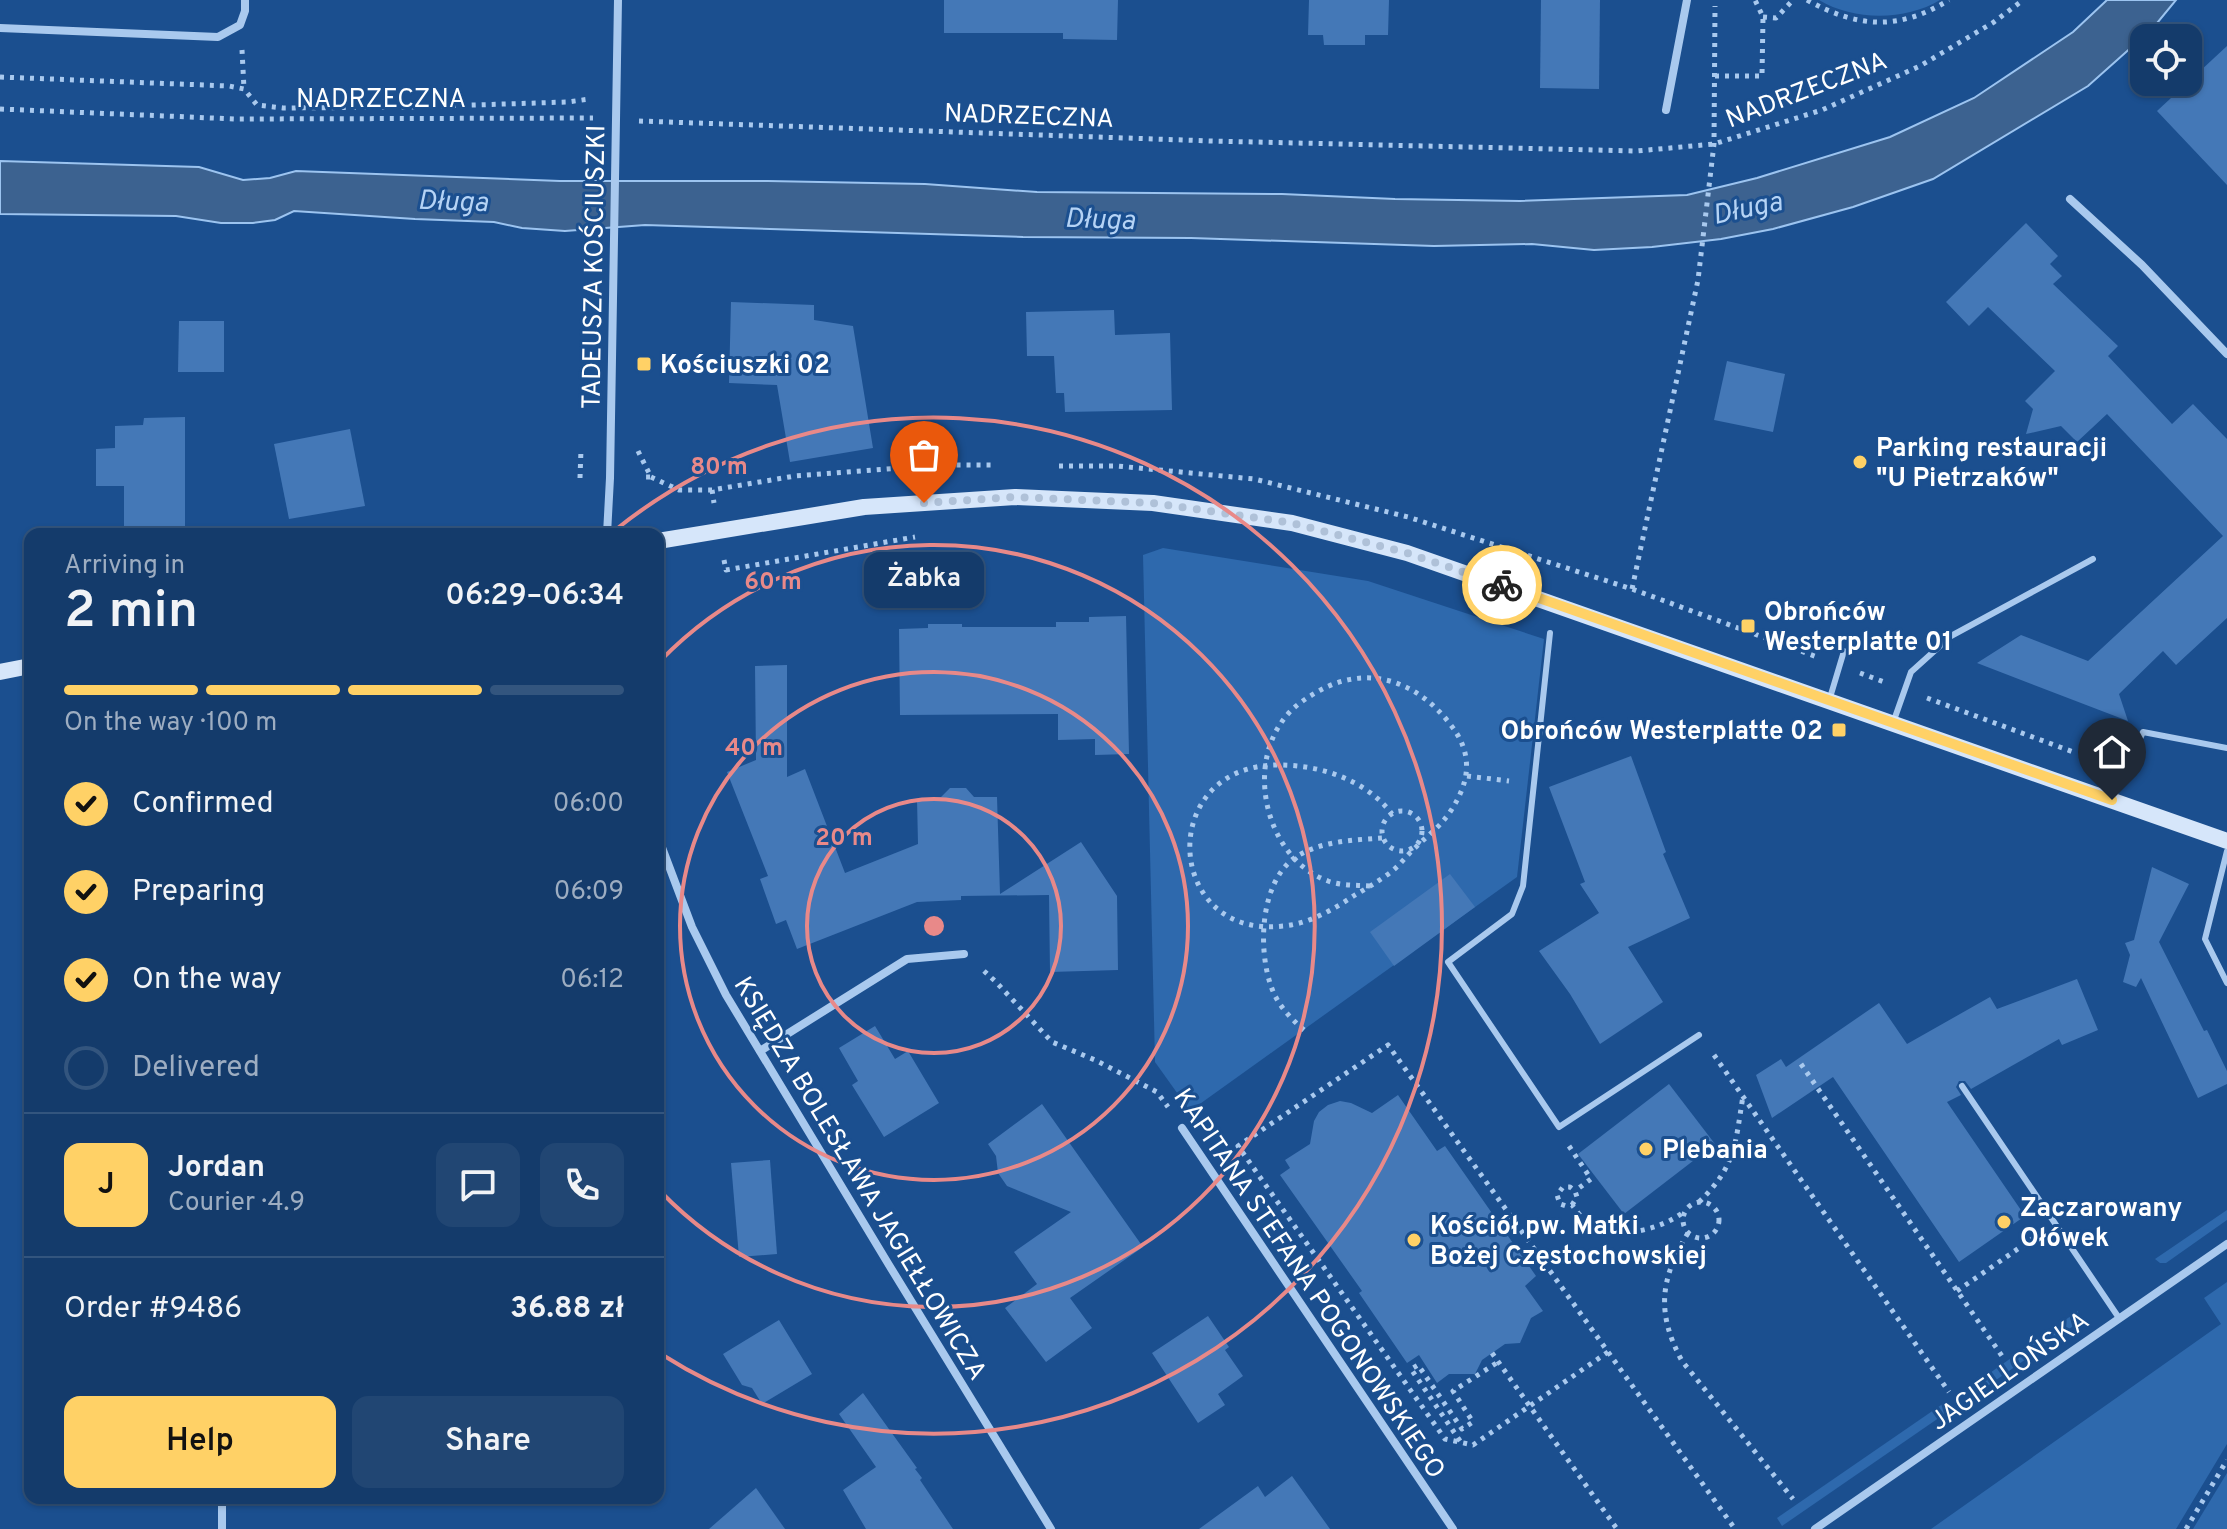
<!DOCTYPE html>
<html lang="en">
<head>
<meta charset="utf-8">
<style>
	body { margin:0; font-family:Overpass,sans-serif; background:#214673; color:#f1f3f6; height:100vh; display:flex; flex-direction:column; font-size:30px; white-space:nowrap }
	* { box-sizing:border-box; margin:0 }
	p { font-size:26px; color:#9dadc1 }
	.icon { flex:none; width:44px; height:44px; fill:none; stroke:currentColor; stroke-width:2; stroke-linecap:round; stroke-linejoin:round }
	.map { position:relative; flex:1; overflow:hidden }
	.drawer { position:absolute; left:24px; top:528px; width:640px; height:976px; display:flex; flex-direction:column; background:#143b6b; border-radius:16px; box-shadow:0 2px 6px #0004,0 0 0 2px #33557e }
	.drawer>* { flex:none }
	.tools { position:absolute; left:2130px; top:24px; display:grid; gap:16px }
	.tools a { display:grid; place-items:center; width:72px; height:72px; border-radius:16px; background:#143b6b; box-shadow:0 2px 6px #0004,0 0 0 2px #33557e; font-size:40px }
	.pin { position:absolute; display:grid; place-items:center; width:68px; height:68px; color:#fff; margin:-82px -34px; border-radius:50% 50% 50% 0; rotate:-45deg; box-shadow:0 0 8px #0007 }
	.pin .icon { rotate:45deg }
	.courier { position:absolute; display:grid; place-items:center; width:80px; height:80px; margin:-40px; border:6px solid #ffd166; border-radius:50%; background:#fff; color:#222; box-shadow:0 2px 10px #0007 }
	.bubble { position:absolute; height:56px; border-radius:16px; background:#143b6b; box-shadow:0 2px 6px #0004,0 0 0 2px #33557e; font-size:26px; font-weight:600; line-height:56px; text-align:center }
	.overview em { font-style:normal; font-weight:600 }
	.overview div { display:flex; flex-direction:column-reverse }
	.overview { display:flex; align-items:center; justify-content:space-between; height:136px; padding:0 40px }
	h1 { font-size:52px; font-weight:600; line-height:60px }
	.bar { display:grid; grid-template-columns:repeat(4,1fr); gap:12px 8px; align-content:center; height:96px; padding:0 40px }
	.bar i { height:10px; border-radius:6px; background:#33557e }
	.bar .selected { background:#ffd166 }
	.bar p { grid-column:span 4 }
	.line { display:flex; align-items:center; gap:20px; padding:0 40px; border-top:2px solid #33557e }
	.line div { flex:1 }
	.round { display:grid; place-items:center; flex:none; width:84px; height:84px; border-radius:16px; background:#214673 }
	ol { padding:0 40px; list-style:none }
	li { display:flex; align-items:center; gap:24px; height:88px }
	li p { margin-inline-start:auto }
	li .icon { padding:8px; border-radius:50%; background:#ffd166; color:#111; stroke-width:4 }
	li:last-child { color:#9dadc1 }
	li i { width:44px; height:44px; border:4px solid #33557e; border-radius:50% }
	.button { display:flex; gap:16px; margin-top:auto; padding:16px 40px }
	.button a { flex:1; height:92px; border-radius:16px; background:#ffd166; color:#111; font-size:32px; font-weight:600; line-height:92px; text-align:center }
	.button a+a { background:#214673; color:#f1f3f6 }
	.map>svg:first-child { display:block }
	.green { fill:#2e69ad }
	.water { fill:#3c6290; stroke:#9cc4f0; stroke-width:2 }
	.building { fill:#4478b7 }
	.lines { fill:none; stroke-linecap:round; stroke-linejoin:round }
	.path { stroke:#a9c9ee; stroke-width:5; stroke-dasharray:4 6; stroke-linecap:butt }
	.lane { stroke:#a9c9ee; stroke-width:6 }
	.street { stroke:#a9c9ee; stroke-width:8 }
	.secondary { stroke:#d6e6fa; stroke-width:16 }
	.done { stroke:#afc1d8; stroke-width:8; stroke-dasharray:0 14.4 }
	.route { stroke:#ffd166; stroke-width:10 }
	.ring { fill:none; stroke:#e88989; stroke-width:4 }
	.poi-dot { fill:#ffd166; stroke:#1b4f8f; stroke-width:3 }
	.labels { text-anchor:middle; stroke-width:6; stroke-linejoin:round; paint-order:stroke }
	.street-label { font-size:26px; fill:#fff; stroke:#1b4f8f }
	.poi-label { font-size:26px; font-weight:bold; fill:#fff; stroke:#1b4f8f; text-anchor:start }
	.water-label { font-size:28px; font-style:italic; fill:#b5d3f5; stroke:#1b4f8f }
	.centre { fill:#e88989; stroke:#1b4f8f; stroke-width:4 }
	.ring-label { font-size:24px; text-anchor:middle; font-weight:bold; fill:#e88989; stroke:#1b4f8f; stroke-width:6; stroke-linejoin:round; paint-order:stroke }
</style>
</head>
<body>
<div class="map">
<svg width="2227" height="1529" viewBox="0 0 2227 1529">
	<rect width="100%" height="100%" fill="#1b4f8f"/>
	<g class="green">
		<path d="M1819 0H1940C1905 21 1854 21 1819 0Z"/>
		<path d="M1163 548 1368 581 1544 639 1517 877 1190 1111 1155 1062 1143 555Z"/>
		<path d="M2227 1210V1220L2166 1263H2160L2155 1259Z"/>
		<path d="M2227 1282V1444L2176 1529H1931L2221 1324 2204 1298Z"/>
		<path d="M2078 1311 2079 1322 1976 1394 1967 1389Z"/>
		<path d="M1944 1403 1946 1413 1782 1526 1777 1518Z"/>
		<path d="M2227 1473V1529H2193Z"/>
	</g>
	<path class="water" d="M2107 0H2176L2153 28 2088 86 1933 179 1853 207 1773 229 1721 239 1652 247 1594 250 1532 244 1434 246 1191 238 1023 237 645 225 565 231 522 228 494 222 415 219 294 211 275 220 253 223H221L176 216 0 214V161L199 167 243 180 270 178 296 171 560 181H768L925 184 1037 192 1282 194 1395 199 1520 201 1687 195 1757 178 1890 137 1974 98 2073 32Z"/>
	<g class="building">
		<path d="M944 0H1118L1117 40 1063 39V33H944Z"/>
		<path d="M1309 0H1389L1388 35H1365V45H1324L1323 35H1308Z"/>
		<path d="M1541 0H1600L1599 89 1540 88Z"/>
		<path d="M2227 46V185L2157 111Z"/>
		<path d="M2026 223 2058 256 2050 264 2062 276 2053 284 2118 346 2108 356 2172 424 2193 404 2227 439V618L2176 665 2163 651 2119 694 2128 721 1977 663 2021 635 2088 661 2223 536 2107 414 2077 442 2061 426 2026 434 2033 409 2025 401 2055 371 1988 307 1969 326 1946 302Z"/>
		<path d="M731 302 814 305V320L853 326 873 448 790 462 777 385 729 383Z"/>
		<path d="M1114 310 1115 335 1170 333 1172 410 1065 412 1064 393H1056L1054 356H1027L1026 312Z"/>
		<path d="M179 321H224V372H178Z"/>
		<path d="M1727 361 1785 374 1773 432 1714 420Z"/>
		<path d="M185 417V530H124V486H96V449L115 448V426L143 425 144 418Z"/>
		<path d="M350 429 365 506 289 519 274 444Z"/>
		<path d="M1126 616 1129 754 1095 755V739L1058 740V714L900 715 899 629 928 628V624H962V627H1056V622H1089V617Z"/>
		<path d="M787 665V777L805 769 845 873 918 844 917 799 941 797 950 788H966L974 797H997L1000 894 1081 842 1117 896 1118 970 1050 972 1049 895 961 896V900L917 902 797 949 786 920 776 924 760 879 768 876 727 772 756 760 755 666Z"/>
		<path d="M1631 756 1666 852 1663 854 1690 918 1628 947 1663 1002 1600 1044 1570 994 1539 951 1599 913 1580 884 1585 882 1549 787Z"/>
		<path d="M2152 867 2189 884 2159 942 2204 1031 2207 1030 2227 1071V1084L2198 1098 2141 978 2136 987 2123 982 2130 955 2125 943 2134 940Z"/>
		<path d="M1450 874 1475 907 1394 966 1370 932Z"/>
		<path d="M2077 979 2098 1030 2062 1045 2059 1039 1971 1089 1965 1081H1959L1956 1087 1961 1095 1947 1102 2025 1216 1959 1262 1833 1077 1772 1118 1756 1075 1781 1059 1786 1067 1879 1003 1907 1044 1990 997 1997 1009Z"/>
		<path d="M875 1026 895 1059 908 1051 939 1103 884 1137 852 1085 858 1081 839 1048Z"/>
		<path d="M1669 1084 1715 1144 1624 1214 1578 1154Z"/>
		<path d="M1398 1095 1437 1151 1445 1146 1536 1276 1525 1286 1543 1311 1531 1318 1520 1343 1505 1344 1482 1360 1475 1374H1449L1437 1383 1419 1355 1407 1363 1359 1293 1362 1291 1280 1175 1290 1168 1285 1160 1310 1144 1314 1121 1319 1112 1328 1105 1340 1101 1351 1103 1372 1113Z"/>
		<path d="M1042 1104 1143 1247 1070 1298 1092 1328 1046 1362 1005 1308 1037 1284 1014 1252 1071 1212 1007 1186 998 1173 996 1156 988 1144Z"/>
		<path d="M770 1160 777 1254 739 1257 731 1163Z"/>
		<path d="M1208 1316 1229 1347 1225 1350 1243 1376 1218 1394 1225 1405 1198 1423 1152 1353Z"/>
		<path d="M779 1320 812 1374 762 1404 752 1388 742 1385 723 1354Z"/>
		<path d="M863 1393 917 1468 915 1469 922 1478 920 1480 953 1529H866L843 1490 876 1467 839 1414Z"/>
		<path d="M1292 1476 1330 1529H1199L1258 1486 1265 1497Z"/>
		<path d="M756 1488 785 1529H709Z"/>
	</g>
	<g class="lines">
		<g class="path">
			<path d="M1807 0C1858 28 1898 31 1949 0"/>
			<path d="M1763 17 1776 18 1793 0"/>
			<path d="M242 50 244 89"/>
			<path d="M1715 76H1762L1763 17 1755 0"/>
			<path d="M0 77 229 86 244 89 257 105 283 108 413 107 567 102 590 99"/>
			<path d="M0 109 236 119 593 118"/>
			<path d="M639 121 1212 141 1637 151 1714 144 1822 110 1920 66 1994 22 2023 0"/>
			<path d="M638 451 651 477H641"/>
			<path d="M1059 466H1117L1254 479 1408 517 1632 589 1817 657"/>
			<path d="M651 477 679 490H712L795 476 941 465H993"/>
			<path d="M580 478 581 449"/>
			<path d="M712 490 714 503"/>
			<path d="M724 560 726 570 915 537"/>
			<path d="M1632 589 1698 280 1714 144 1715 6"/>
			<path d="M1860 673 1884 682"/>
			<path d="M1927 698 2076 753"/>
			<path d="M1467 776 1509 781"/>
			<circle cx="1402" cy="831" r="20"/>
			<path d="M1370 886C1356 885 1342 886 1328 881 1269 860 1246 774 1281 723 1290 709 1303 700 1317 692 1367 663 1417 681 1450 724 1474 754 1470 782 1450 812 1440 827 1428 835 1416 847 1407 855 1400 865 1391 872 1379 881 1367 888 1355 895 1334 909 1309 924 1283 926 1164 940 1155 764 1279 765 1321 765 1366 780 1392 814"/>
			<path d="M984 971 996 982 1052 1042 1095 1060 1157 1092 1168 1107"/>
			<path d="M1304 1030C1289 1017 1277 1004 1271 986 1258 949 1260 885 1293 859 1318 841 1353 840 1382 838"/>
			<path d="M1714 1055 1949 1392"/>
			<path d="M1801 1064 2002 1356"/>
			<path d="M1569 1146 1591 1179 1575 1191"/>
			<path d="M1699 1202C1736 1166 1735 1145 1743 1096"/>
			<circle cx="1701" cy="1220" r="18"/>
			<path d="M1572 1205 1577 1197 1575 1191 1570 1187H1563L1557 1195 1560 1204 1566 1206 1572 1205C1577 1211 1582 1219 1589 1224 1616 1241 1661 1230 1685 1211"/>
			<path d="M1688 1233C1660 1279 1656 1313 1682 1361L1793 1499"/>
			<path d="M1957 1291 2035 1237"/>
			<path d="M1608 1352 1473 1445 1445 1439 1238 1146 1388 1045 1735 1529"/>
			<path d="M1492 1353 1617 1529"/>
			<path d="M1460 1441 1411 1369 1418 1365 1462 1429 1473 1422 1453 1391 1498 1362"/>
			<path d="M2186 1529 2227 1460"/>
		</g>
		<g class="lane">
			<path d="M1550 633 1523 886 1512 914 1448 962 1559 1127 1699 1035"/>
			<path d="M1829 701 1844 651"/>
			<path d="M1893 723 1911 672 1951 636 2093 559"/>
			<path d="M2112 800 2143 732 2227 748"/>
			<path d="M2227 851 2205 939 2227 983"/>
			<path d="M1962 1086 2119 1318"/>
		</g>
		<g class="street">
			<path d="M0 28 218 37 240 25 245 11V0"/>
			<path d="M1666 110 1687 0"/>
			<path d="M2070 199 2142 265 2227 354"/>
			<path d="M607 534 610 478 618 0"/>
			<path d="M658 837 692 927 726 995 889 1265 1051 1529"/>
			<path d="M760 1051 907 959 964 954"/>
			<path d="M1182 1128 1453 1529"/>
			<path d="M222 1529V1498"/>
			<path d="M1815 1529 2227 1244"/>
		</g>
		<g class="secondary">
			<path d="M658 541 864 507 1015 497 1153 503 1292 523 1407 553 2227 841"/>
			<path d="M0 672 30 666"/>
		</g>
	</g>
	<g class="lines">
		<path class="done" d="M924 503 1015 497 1153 503 1292 523 1407 553 1502 585"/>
		<path class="route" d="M1502 585 2112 800"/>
	</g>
	<g class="ring">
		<circle cx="934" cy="926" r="127"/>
		<circle cx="934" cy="926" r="254"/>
		<path d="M660 661A381 381 0 1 1 660 1191"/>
		<path d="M614 531A508 508 0 1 1 661 1354"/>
	</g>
	<g class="poi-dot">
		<rect x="636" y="356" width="16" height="16" rx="4"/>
		<circle cx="1860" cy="462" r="8"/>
		<rect x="1740" y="618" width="16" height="16" rx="4"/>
		<rect x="1831" y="722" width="16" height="16" rx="4"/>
		<circle cx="1646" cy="1149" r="8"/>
		<circle cx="2004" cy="1222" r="8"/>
		<circle cx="1414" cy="1240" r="8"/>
	</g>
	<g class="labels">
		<g class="street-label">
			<text transform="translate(1806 89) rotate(-21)" y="9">NADRZECZNA</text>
			<text x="381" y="107">NADRZECZNA</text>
			<text transform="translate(1029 115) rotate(2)" y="9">NADRZECZNA</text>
			<text transform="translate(593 267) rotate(-89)" y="9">TADEUSZA KOŚCIUSZKI</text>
			<text transform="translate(861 1178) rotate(59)" y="9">KSIĘDZA BOLESŁAWA JAGIEŁŁOWICZA</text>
			<text transform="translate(1310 1283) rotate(56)" y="9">KAPITANA STEFANA POGONOWSKIEGO</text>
			<text transform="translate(2009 1370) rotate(-35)" y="9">JAGIELLOŃSKA</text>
		</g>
		<g class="poi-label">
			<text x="660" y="373">Kościuszki 02</text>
			<text x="1876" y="456">Parking restauracji<tspan x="1876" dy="30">"U Pietrzaków"</tspan></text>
			<text x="1764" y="620">Obrońców<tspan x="1764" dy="30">Westerplatte 01</tspan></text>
			<text x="1823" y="739" text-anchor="end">Obrońców Westerplatte 02</text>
			<text x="1662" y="1158">Plebania</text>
			<text x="2020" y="1216">Zaczarowany<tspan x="2020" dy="30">Ołówek</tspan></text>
			<text x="1430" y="1234">Kościół pw. Matki<tspan x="1430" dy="30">Bożej Częstochowskiej</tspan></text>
		</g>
		<g class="water-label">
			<text transform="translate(453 200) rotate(2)" y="10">Długa</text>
			<text transform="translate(1747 207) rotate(-12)" y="10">Długa</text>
			<text transform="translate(1100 218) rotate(2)" y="10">Długa</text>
		</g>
	</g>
	<circle cx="934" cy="926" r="12" class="centre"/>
	<g class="ring-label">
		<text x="719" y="474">80 m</text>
		<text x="773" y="589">60 m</text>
		<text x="754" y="755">40 m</text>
		<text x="844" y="845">20 m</text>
	</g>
</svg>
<div class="tools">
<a><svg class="icon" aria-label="locate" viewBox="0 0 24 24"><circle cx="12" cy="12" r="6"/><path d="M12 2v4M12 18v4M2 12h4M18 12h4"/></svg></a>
</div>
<div class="pin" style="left:924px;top:503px;background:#ea580c"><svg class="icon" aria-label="bag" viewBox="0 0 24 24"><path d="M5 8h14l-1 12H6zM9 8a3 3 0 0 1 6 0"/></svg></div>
<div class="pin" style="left:2112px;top:800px;background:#1f2937"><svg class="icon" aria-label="home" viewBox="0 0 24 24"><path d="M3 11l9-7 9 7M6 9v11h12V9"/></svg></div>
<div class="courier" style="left:1502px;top:585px"><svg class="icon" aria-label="bike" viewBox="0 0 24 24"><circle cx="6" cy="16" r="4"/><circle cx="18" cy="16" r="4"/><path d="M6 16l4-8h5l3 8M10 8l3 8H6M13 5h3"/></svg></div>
<div class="bubble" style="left:864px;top:552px;width:120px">Żabka</div>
<section class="drawer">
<div class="overview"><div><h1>2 min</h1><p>Arriving in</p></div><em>06:29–06:34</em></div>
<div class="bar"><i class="selected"></i><i class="selected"></i><i class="selected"></i><i></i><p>On the way · 100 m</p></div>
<ol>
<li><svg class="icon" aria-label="check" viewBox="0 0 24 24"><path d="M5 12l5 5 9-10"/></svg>Confirmed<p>06:00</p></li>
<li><svg class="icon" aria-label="check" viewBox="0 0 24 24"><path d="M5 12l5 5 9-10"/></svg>Preparing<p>06:09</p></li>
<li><svg class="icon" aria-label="check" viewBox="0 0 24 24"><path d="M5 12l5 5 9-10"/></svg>On the way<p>06:12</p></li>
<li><i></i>Delivered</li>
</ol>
<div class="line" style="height:144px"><b class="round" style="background:#ffd166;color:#111">J</b><div><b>Jordan</b><p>Courier · 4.9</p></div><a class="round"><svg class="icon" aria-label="chat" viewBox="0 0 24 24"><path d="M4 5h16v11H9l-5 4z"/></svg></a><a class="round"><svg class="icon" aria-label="phone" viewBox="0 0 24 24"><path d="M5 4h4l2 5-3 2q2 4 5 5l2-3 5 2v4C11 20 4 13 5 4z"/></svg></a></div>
<div class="line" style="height:104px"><div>Order #9486</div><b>36.88 zł</b></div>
<div class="button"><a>Help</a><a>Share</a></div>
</section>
</div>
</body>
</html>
